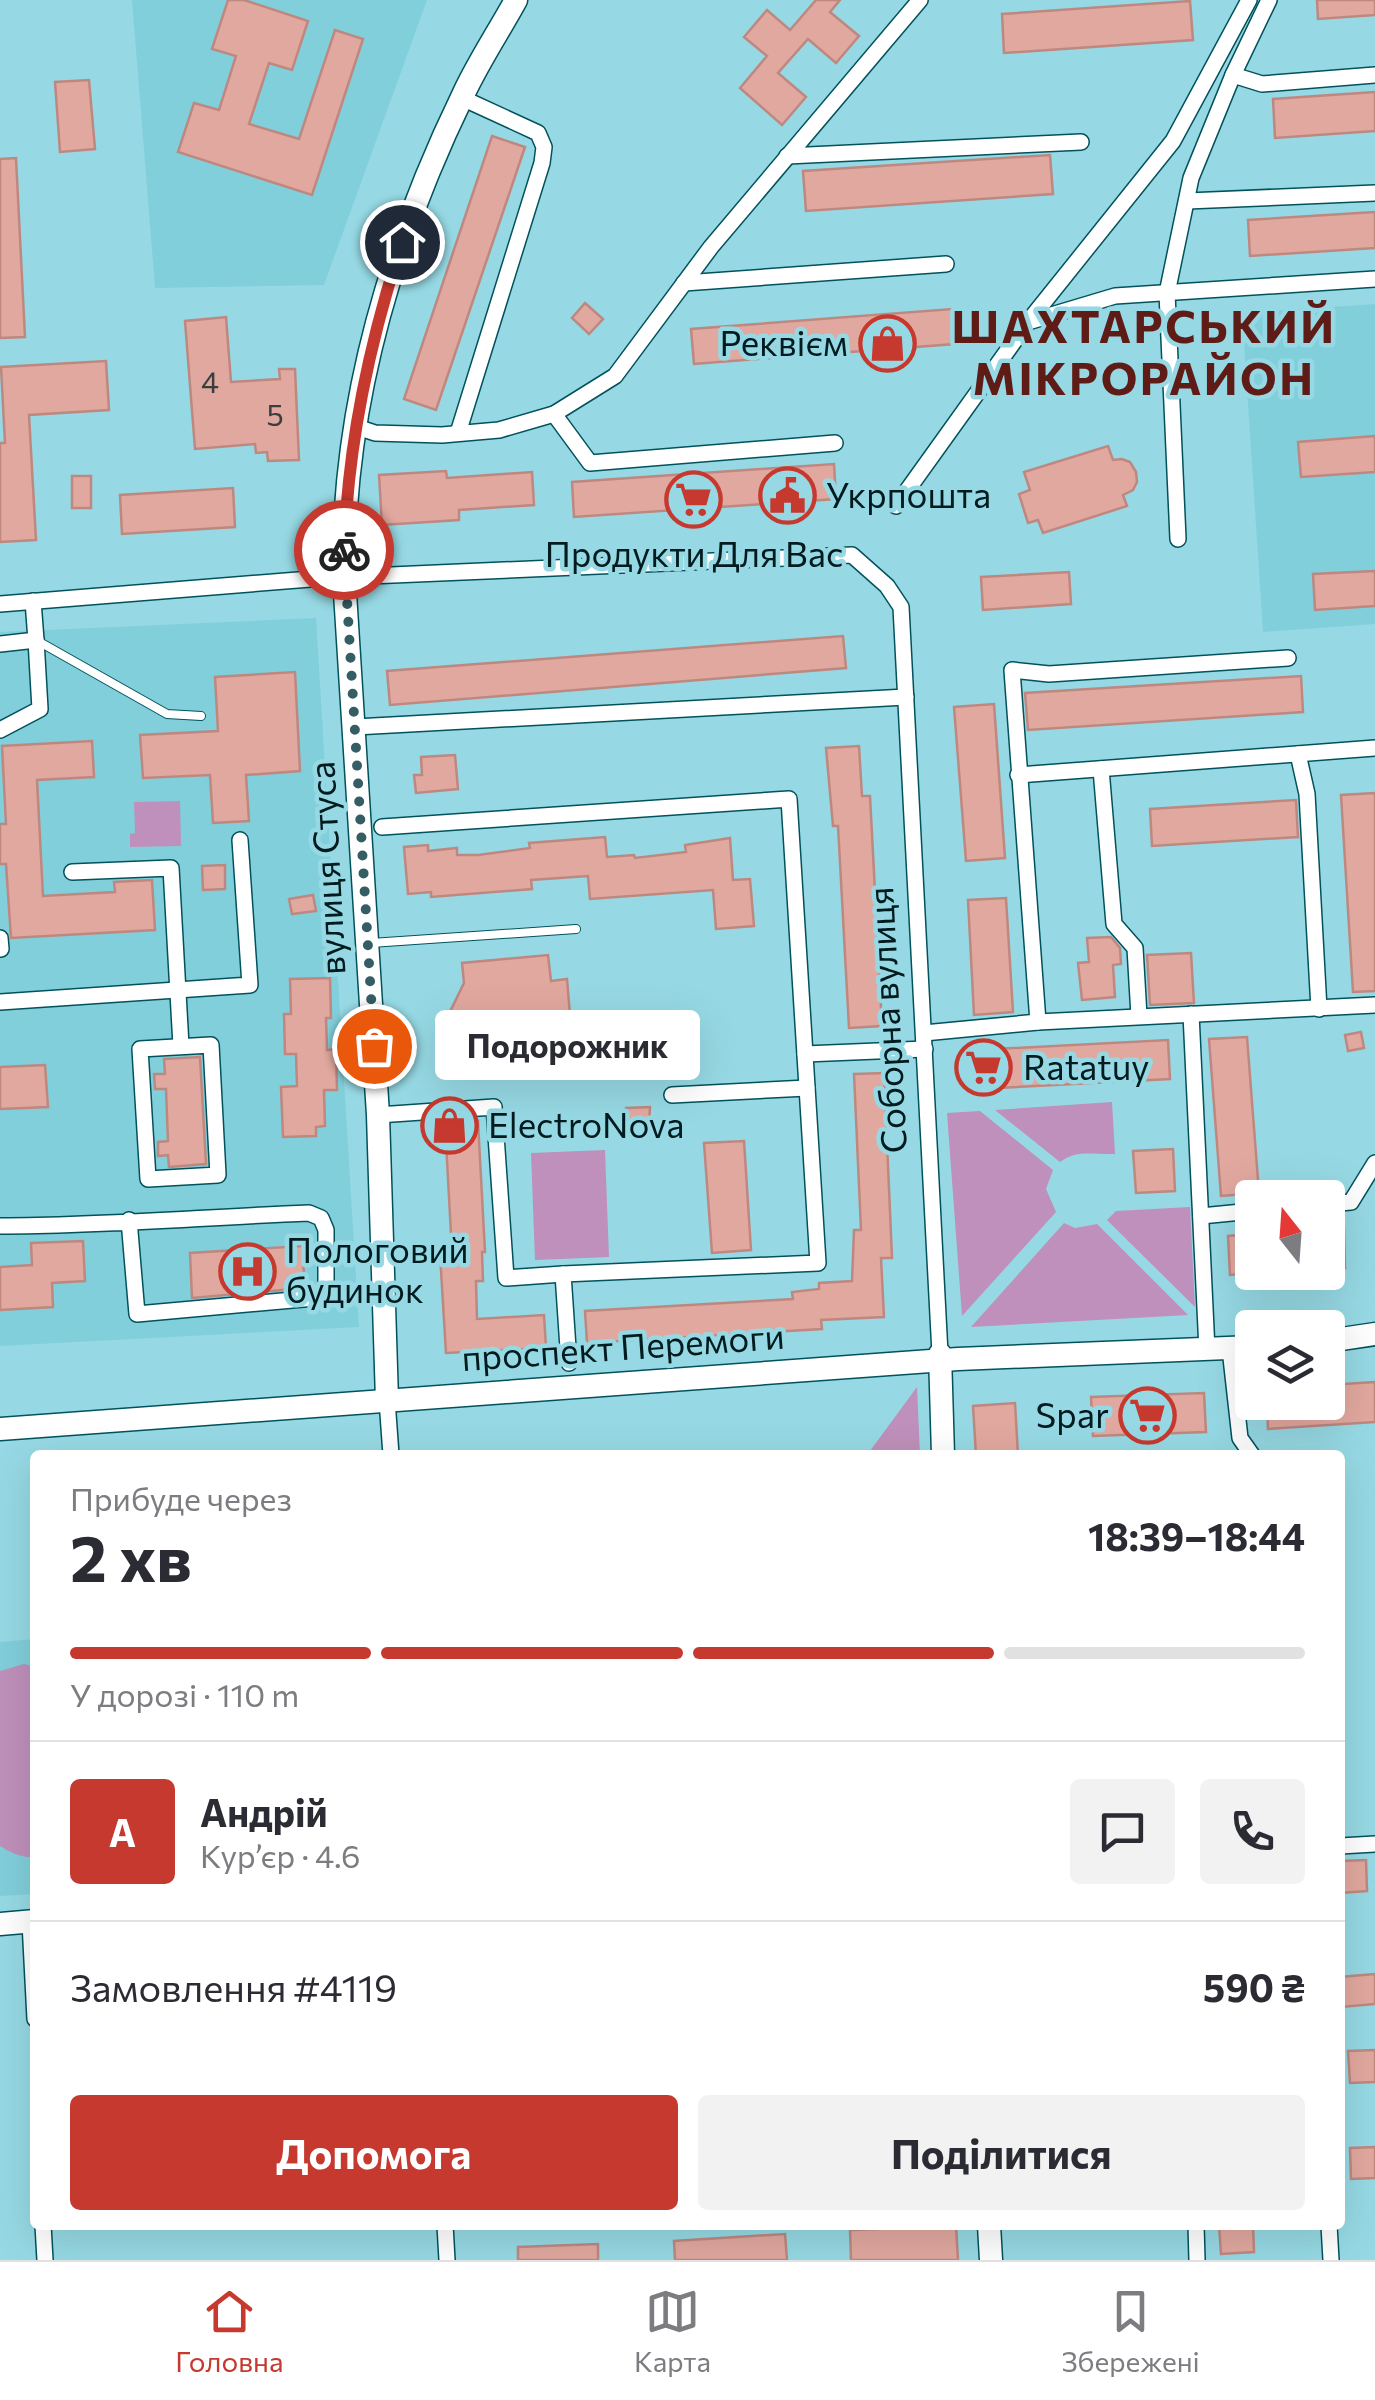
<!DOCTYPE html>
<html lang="uk">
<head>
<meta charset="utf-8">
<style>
	body { margin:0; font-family:Commissioner,sans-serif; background:#f2f2f3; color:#2b2b33; height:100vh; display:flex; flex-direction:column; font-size:38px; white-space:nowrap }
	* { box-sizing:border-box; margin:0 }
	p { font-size:32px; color:#7c7c81 }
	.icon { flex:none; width:55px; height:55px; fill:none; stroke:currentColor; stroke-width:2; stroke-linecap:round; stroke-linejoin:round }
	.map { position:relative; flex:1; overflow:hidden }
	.panel { position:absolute; left:30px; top:1450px; width:1315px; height:780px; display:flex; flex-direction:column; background:#fff; border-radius:10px; box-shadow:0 10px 40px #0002 }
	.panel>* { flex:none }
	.needle { width:65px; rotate:343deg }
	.buttons { position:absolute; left:1235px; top:1180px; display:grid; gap:20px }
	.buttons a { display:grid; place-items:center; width:110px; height:110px; border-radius:10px; background:#fff; box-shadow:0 10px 40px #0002; font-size:50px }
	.pin { position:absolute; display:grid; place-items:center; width:85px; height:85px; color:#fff; margin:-42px; border:5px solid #fff; border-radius:50%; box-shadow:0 2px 10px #0007 }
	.courier { position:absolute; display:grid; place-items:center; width:100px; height:100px; margin:-50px; border:8px solid #c6392f; border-radius:50%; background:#fff; color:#222; box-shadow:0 2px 12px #0007 }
	.bubble { position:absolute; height:70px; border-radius:10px; background:#fff; box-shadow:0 10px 40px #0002; font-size:32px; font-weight:700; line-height:70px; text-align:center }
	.overview em { font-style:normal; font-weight:700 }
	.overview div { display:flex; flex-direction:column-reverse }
	.overview { display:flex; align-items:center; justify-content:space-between; height:170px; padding:0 40px }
	h1 { font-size:65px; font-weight:700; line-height:75px }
	.bar { display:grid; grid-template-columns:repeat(4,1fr); gap:15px 10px; align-content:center; height:120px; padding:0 40px }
	.bar i { height:12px; border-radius:8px; background:#e1e1e2 }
	.bar .on { background:#c6392f }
	.bar p { grid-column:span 4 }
	.line { display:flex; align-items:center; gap:25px; padding:0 40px; border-top:2px solid #e1e1e2 }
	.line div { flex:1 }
	.round { display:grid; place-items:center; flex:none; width:105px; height:105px; border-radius:10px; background:#f2f2f3 }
	.cta { display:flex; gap:20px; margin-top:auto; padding:20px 40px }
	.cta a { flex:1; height:115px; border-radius:10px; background:#c6392f; color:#fff; font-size:40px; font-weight:700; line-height:115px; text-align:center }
	.cta a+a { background:#f2f2f3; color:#2b2b33 }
	.menu { display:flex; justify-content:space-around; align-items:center; height:140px; border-top:2px solid #e1e1e2; background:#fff; font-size:28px; color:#7c7c81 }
	.menu a { display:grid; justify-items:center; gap:5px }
	.menu .on { color:#c6392f }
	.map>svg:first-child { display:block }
	.built { fill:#81cfdb }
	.green { fill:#be90bb }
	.building { fill:#e1a89f; stroke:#be8880; stroke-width:2.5 }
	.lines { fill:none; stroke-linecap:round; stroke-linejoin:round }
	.lane-casing { stroke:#01525c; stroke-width:10 }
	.street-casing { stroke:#01525c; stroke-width:18 }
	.secondary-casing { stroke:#01525c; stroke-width:25 }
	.lane { stroke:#fff; stroke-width:8 }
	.street { stroke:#fff; stroke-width:15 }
	.secondary { stroke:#fff; stroke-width:22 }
	.done { stroke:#355e64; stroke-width:10; stroke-dasharray:0 18 }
	.route { stroke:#c6392f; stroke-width:12 }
	.labels { text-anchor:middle; stroke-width:9; stroke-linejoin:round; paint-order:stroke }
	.number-label { font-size:30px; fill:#393e3f }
	.poi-label { font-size:35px; fill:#011b1f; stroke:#96d9e4; text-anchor:start }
	.street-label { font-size:35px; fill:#011b1f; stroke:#96d9e4 }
	.district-label { font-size:45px; font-weight:bold; letter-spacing:2.5px; fill:#5f1b15; stroke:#96d9e4 }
</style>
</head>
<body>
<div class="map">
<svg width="1375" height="2260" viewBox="0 0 1375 2260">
	<rect width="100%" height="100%" fill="#96d9e4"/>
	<g class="built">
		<path d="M132 0H427L324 285 155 288Z"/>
		<path d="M1375 304V624L1263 632 1242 313Z"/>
		<path d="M316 618 359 1327 0 1346V632Z"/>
		<path d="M35 1639V1894L0 1896V1642Z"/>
	</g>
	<g class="green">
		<path d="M180 801 181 846 130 847V834L135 833 134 802Z"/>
		<path d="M1112 1102 1115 1154C1094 1155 1077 1149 1060 1162L995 1110Z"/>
		<path d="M980 1111 1053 1170 1046 1189 1056 1212 962 1316 947 1113Z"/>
		<path d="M605 1150 609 1257 535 1260 531 1153Z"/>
		<path d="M1190 1207 1195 1307 1107 1220 1116 1211Z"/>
		<path d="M1064 1223 1075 1228 1097 1224 1188 1315 971 1327Z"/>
		<path d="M917 1387 920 1455H867Z"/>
		<path d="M24 1664 35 1667V1857C22 1858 11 1853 0 1846V1671Z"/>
	</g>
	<g class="building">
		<path d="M228 0H244L308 21 292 70 269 63 249 124 299 139 335 30 363 39 312 195 178 152 194 103 219 110 236 56 212 49Z"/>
		<path d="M816 0H840L830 12 859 36 836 63 808 39 778 73 806 97 782 125 740 88 767 56 744 37 767 10 790 30Z"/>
		<path d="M1317 0H1375V15L1318 19Z"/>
		<path d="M1190 1 1193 40 1004 53 1002 14Z"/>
		<path d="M89 80 95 149 60 152 55 82Z"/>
		<path d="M1375 92V131L1275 138 1273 99Z"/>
		<path d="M492 136 525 147 436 410 404 399Z"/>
		<path d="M1050 155 1053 194 806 211 803 171Z"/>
		<path d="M16 158 25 337 0 338V159Z"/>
		<path d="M1375 212V248L1250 256 1248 220Z"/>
		<path d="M585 303 603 319 589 334 572 318Z"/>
		<path d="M952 309 954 344 694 364 691 329Z"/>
		<path d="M226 317 231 382 280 379 279 369H295L299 460 268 461 267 452 256 453 255 444 195 449 185 321Z"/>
		<path d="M106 361 109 410 29 415 36 540 0 542V443H5L1 367Z"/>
		<path d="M1375 436V472L1301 477 1298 442Z"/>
		<path d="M1108 446 1113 460 1122 459 1130 462 1136 472 1137 482 1133 490 1123 495 1127 506 1043 533 1038 520 1028 523 1019 494 1030 490 1024 472Z"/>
		<path d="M834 464 836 499 574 517 572 482Z"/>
		<path d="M446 471 447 478 532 472 534 505 459 510V520L382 525 379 475Z"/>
		<rect x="72" y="476" width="19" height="32"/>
		<path d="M233 488 235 527 122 534 120 495Z"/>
		<path d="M1375 571V606L1315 610 1313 574Z"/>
		<path d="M1069 572 1071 604 983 610 981 577Z"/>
		<path d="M843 636 846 668 390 705 387 671Z"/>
		<path d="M295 672 300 771 246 775 249 821 213 823 210 775 143 778 140 735 218 731 215 677Z"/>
		<path d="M1301 676 1303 712 1028 730 1025 693Z"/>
		<path d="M994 704 1005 858 966 861 954 707Z"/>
		<path d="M92 741 94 777 37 780 43 896 115 892 114 882 152 880 155 930 11 938 6 864H0V824H6L2 746Z"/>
		<path d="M859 746 862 796H870L882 1026 849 1028 838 826H833L826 748Z"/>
		<path d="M455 755 458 789 416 793 414 775H422L421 757Z"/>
		<path d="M1375 793V991L1353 992 1341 795Z"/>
		<path d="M1296 800 1298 837 1152 846 1150 809Z"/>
		<path d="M605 837 607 857 634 855 635 858 686 852 685 845 730 838 733 880 750 879 754 926 716 929 713 890 590 899 588 876 531 880 532 889 431 897V892L408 894 404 847 428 845V851L457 848V855H478L530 848 529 843Z"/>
		<path d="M225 865V889L203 890 202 866Z"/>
		<path d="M313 895 316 911 292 914 289 899Z"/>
		<path d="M1006 898 1013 1012 974 1015 968 900Z"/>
		<path d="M1111 937 1120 948 1121 964 1113 965 1115 997 1082 1000 1078 963 1089 962 1087 938Z"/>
		<path d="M1191 953 1194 1003 1150 1005 1147 955Z"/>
		<path d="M548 955 551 981 567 979 572 1039 492 1045 494 1062 445 1066 442 1028 464 983 462 963Z"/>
		<path d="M330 978 331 1018H326L327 1050 336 1049 337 1090H324L325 1126 316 1127V1136L283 1137 281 1087 297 1086 296 1054H285L284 1014H291L290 979Z"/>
		<path d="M1361 1032 1364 1048 1348 1051 1345 1035Z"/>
		<path d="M1247 1037 1259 1193 1221 1196 1209 1039Z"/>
		<path d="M1168 1040 1170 1079 979 1089 977 1050Z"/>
		<path d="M200 1057 206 1164 169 1167 168 1155 158 1156V1142L168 1141 166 1089H155L154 1074H165L164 1059Z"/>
		<path d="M45 1065 48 1107 0 1109V1067Z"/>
		<path d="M884 1073 892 1258H881L884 1317 821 1320 822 1329 587 1343 585 1311 793 1299 792 1292 819 1289V1283L852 1281 854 1230H861L854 1074Z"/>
		<path d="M650 1107 649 1125 626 1126V1108Z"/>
		<path d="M478 1121 485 1252H482L483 1281H476L477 1319 544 1315 546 1348 446 1353 440 1254 452 1253 445 1123Z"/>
		<path d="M744 1141 751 1250 712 1253 704 1143Z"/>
		<path d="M1173 1149 1175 1191 1136 1193 1133 1151Z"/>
		<path d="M1344 1229 1345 1268 1328 1269V1230Z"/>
		<path d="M1252 1234V1273L1230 1275 1228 1236Z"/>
		<path d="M83 1241 85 1281 52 1283 53 1307 0 1310V1267L32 1265 31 1243Z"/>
		<path d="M302 1246 305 1288 192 1298 190 1253Z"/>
		<path d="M1375 1382V1422L1268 1429 1267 1402H1328V1385Z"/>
		<path d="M1204 1393 1206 1432 1093 1436 1091 1397Z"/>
		<path d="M1015 1403 1018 1455H976L973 1406Z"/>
		<path d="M1366 1860 1367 1891 1340 1893V1861Z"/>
		<path d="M1375 1974V2004L1341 2007 1340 1977Z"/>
		<path d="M1375 2050V2082L1350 2083 1348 2051Z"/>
		<path d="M1375 2147V2178L1351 2179 1350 2148Z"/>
		<path d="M1219 2225H1253L1254 2252 1221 2254Z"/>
		<path d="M956 2226 958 2260H851L850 2230Z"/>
		<path d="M785 2234 787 2260H675L674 2241Z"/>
		<path d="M598 2244V2260H518V2247Z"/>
	</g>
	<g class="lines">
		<defs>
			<g id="lane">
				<path d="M36 640 167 714 201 716"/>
				<path d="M371 943 576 929"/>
			</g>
			<g id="street">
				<path d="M1233 75 1262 84 1375 75"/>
				<path d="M787 156 1081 142"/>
				<path d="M1187 201 1375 193"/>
				<path d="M684 283 946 264"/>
				<path d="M1028 322 1115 296 1375 279"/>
				<path d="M554 414 590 463 835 443"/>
				<path d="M354 426 375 433 442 435 499 430 554 414 615 376 711 247 920 0"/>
				<path d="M458 433 542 163 544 147 538 133 462 98"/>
				<path d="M896 506 1028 322 1173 141 1249 0"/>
				<path d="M1178 539 1167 293 1191 178 1233 75 1269 0"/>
				<path d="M0 604 323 578 852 555 887 586 901 607 940 1354"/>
				<path d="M0 644 36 640 33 601"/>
				<path d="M355 727 906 697"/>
				<path d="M0 730 40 709 36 640"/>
				<path d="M1298 754 1307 794 1319 1009"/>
				<path d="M1101 769 1114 924 1135 948 1139 1016"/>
				<path d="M1018 775 1375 748"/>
				<path d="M382 827 789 799 818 1263 563 1274 569 1363"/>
				<path d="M72 872 171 868 181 1046"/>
				<path d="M0 938 1 949"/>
				<path d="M0 1002 250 985 240 840"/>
				<path d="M1191 1014 1207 1350"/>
				<path d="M1038 1022 1375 1005"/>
				<path d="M924 1033 1038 1022 1012 670 1049 674 1288 658"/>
				<path d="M211 1045 218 1175 148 1179 140 1049Z"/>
				<path d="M805 1054 925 1049"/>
				<path d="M672 1095 807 1088"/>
				<path d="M378 1115 494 1107 506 1278 563 1274"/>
				<path d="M1328 1204 1351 1202 1375 1163"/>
				<path d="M1201 1216 1252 1211"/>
				<path d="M0 1226C103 1226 206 1217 309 1213L321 1218 326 1230V1297L137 1314 129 1220"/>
				<path d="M1230 1349 1240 1438 1252 1455"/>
				<path d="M387 1400 391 1455"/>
				<path d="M1340 1846 1375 1844"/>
				<path d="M30 1922 35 2019"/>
				<path d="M43 2225 45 2260"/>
				<path d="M445 2225 447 2260"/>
				<path d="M1196 2225 1197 2260"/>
				<path d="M1329 2225 1331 2260"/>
			</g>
			<g id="secondary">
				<path d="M1328 1341 1375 1334"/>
				<path d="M940 1354 943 1455"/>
				<path d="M387 1400 378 1115 344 577C342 409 391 243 464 93 479 61 499 31 516 0"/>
				<path d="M0 1429 958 1359 1252 1347"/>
				<path d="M0 1924 35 1921"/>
				<path d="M989 2225 991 2260"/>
			</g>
		</defs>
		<use href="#lane" class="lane-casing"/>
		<use href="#street" class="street-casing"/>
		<use href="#secondary" class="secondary-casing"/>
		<use href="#lane" class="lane"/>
		<use href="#street" class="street"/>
		<use href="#secondary" class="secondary"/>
	</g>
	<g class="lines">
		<path class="done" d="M344 550 374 1046"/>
		<path class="route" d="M344 550C348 443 369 344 402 242"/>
	</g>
	<defs>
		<symbol id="shop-ring" viewBox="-11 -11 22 22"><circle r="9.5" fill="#96d9e4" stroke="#c6392f" stroke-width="1.5"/><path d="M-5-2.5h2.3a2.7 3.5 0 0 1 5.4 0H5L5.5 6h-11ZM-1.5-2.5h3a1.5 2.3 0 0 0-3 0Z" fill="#c6392f"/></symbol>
		<symbol id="civic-ring" viewBox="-11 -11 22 22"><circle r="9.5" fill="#96d9e4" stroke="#c6392f" stroke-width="1.5"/><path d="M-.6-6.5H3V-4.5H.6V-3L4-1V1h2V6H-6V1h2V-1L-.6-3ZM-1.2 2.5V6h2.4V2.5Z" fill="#c6392f"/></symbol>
		<symbol id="supermarket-ring" viewBox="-11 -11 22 22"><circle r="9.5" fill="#96d9e4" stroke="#c6392f" stroke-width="1.5"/><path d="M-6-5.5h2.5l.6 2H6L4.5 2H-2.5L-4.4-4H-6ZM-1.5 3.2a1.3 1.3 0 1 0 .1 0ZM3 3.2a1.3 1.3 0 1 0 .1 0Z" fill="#c6392f"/></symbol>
		<symbol id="hospital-ring" viewBox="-11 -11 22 22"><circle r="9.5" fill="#96d9e4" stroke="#c6392f" stroke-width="1.5"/><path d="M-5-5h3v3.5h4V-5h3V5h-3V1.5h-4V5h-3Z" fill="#c6392f"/></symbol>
	</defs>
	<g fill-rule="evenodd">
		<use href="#shop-ring" x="856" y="312" width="63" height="63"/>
		<use href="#civic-ring" x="756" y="464" width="63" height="63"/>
		<use href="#supermarket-ring" x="662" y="468" width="63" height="63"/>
		<use href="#supermarket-ring" x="952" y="1036" width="63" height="63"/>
		<use href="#shop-ring" x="418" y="1094" width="63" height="63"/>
		<use href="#hospital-ring" x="216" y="1240" width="63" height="63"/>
		<use href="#supermarket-ring" x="1116" y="1384" width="63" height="63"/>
	</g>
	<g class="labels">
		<g class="number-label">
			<text x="210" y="393">4</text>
			<text x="275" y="426">5</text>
		</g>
		<g class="poi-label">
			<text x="848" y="356" text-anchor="end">Реквієм</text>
			<text x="826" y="508">Укрпошта</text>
			<text x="694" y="567" text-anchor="middle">Продукти Для Вас</text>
			<text x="1023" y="1080">Ratatuy</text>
			<text x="488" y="1138">ElectroNova</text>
			<text x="286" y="1263">Пологовий<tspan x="286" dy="40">будинок</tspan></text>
			<text x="1109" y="1428" text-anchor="end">Spar</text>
		</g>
		<g class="street-label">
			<text transform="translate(328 868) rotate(-93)" y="12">вулиця Стуса</text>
			<text transform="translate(888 1020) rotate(-93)" y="12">Соборна вулиця</text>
			<text transform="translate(623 1348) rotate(-4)" y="12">проспект Перемоги</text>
		</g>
		<g class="district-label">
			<text x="1144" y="343">ШАХТАРСЬКИЙ<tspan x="1144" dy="52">МІКРОРАЙОН</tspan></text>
		</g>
	</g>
</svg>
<div class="buttons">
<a><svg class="needle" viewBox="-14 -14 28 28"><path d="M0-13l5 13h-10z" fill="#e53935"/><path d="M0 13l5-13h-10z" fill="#7c7c81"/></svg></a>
<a><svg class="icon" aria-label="layers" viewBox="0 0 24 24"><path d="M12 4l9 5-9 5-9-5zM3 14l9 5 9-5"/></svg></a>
</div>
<div class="pin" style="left:374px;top:1046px;background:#ea580c"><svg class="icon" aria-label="bag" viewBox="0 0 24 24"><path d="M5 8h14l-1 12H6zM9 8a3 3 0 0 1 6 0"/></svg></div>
<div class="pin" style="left:402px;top:242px;background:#1f2937"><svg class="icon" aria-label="home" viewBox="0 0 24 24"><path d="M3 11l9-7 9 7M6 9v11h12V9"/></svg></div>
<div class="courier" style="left:344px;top:550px"><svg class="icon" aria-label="bike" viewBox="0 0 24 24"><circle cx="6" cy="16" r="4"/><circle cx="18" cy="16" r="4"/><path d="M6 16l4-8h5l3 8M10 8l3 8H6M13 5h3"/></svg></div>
<div class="bubble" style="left:435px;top:1010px;width:265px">Подорожник</div>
<section class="panel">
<div class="overview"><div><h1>2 хв</h1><p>Прибуде через</p></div><em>18:39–18:44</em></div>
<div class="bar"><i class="on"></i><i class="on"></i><i class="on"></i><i></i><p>У дорозі · 110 m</p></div>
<div class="line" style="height:180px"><b class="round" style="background:#c6392f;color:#fff">А</b><div><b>Андрій</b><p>Кур’єр · 4.6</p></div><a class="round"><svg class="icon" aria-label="chat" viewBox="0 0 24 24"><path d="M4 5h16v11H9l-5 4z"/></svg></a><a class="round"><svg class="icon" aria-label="phone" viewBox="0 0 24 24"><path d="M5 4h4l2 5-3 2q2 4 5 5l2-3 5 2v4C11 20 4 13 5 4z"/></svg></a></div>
<div class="line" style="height:130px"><div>Замовлення #4119</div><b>590 ₴</b></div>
<div class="cta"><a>Допомога</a><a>Поділитися</a></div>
</section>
</div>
<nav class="menu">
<a class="on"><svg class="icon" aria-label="home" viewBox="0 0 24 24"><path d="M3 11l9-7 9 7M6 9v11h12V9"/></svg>Головна</a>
<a><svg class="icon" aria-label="map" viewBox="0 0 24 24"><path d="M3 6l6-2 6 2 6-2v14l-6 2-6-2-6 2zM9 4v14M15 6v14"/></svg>Карта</a>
<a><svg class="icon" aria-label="saved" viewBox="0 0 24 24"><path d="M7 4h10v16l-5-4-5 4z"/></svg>Збережені</a>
</nav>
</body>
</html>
